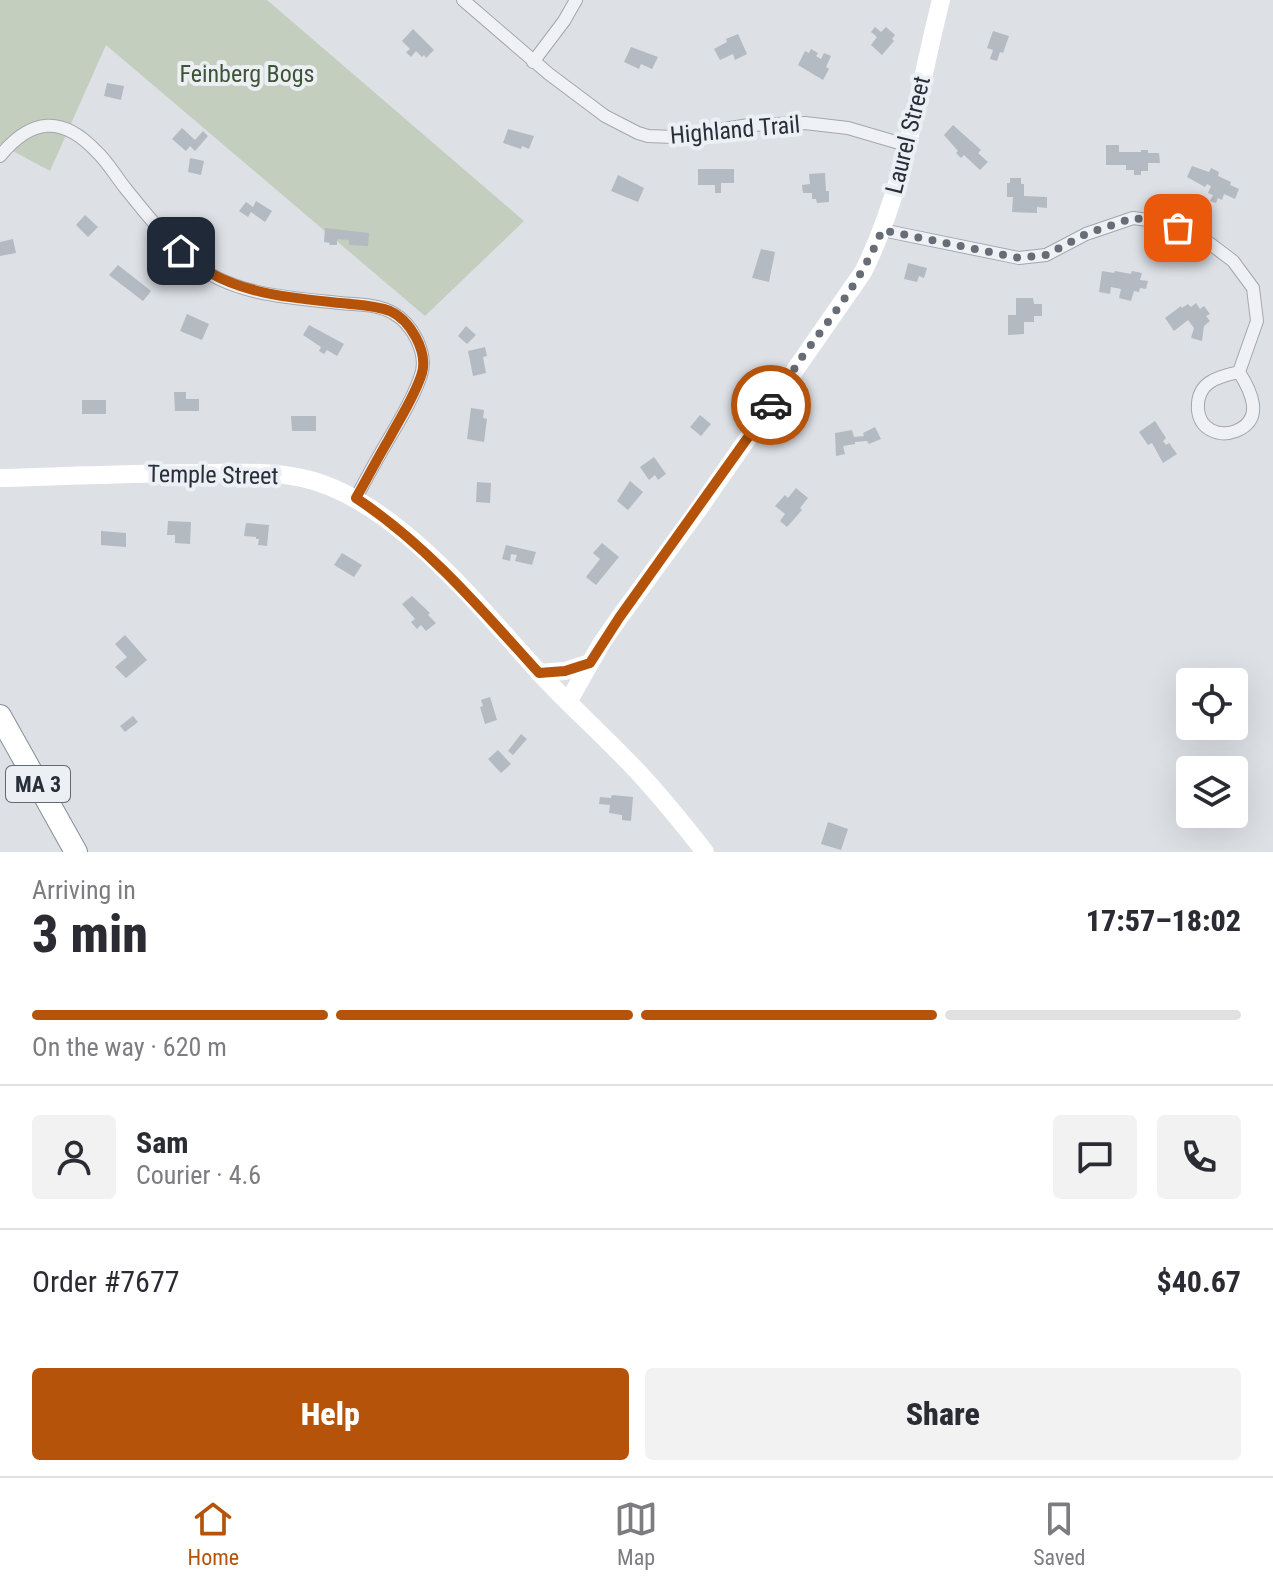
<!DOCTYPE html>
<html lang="en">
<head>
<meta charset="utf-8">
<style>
	body { margin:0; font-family:"Roboto Condensed",sans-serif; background:#f2f2f3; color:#2b2b33; height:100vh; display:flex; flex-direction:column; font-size:30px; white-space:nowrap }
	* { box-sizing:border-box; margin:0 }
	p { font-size:26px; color:#7c7c81 }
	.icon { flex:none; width:44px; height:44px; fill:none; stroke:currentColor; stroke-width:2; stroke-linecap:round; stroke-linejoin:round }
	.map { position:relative; height:852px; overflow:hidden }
	.details { display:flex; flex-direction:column; background:#fff; flex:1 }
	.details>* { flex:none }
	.controls { position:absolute; left:1176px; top:668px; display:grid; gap:16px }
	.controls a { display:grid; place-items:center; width:72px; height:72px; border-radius:8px; background:#fff; box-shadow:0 8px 32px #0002; font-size:40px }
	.pin { position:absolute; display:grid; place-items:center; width:68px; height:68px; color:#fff; margin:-34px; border-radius:16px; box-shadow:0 4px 12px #0006 }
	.courier { position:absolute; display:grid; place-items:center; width:80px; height:80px; margin:-40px; border:6px solid #b45309; border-radius:50%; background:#fff; color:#222; box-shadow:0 2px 10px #0007 }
	.head em { font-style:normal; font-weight:800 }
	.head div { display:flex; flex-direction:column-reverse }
	.head { display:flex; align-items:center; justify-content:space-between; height:136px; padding:0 32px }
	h1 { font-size:52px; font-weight:800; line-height:60px }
	.bar { display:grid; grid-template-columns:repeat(4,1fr); gap:12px 8px; align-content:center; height:96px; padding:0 32px }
	.bar i { height:10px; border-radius:6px; background:#e1e1e2 }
	.bar .on { background:#b45309 }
	.bar p { grid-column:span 4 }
	.line { display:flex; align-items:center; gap:20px; padding:0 32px; border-top:2px solid #e1e1e2 }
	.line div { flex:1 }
	.round { display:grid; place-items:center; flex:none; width:84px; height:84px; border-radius:8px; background:#f2f2f3 }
	.action { display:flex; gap:16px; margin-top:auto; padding:16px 32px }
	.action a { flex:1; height:92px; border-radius:8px; background:#b45309; color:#fff; font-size:32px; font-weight:800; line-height:92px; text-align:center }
	.action a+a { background:#f2f2f3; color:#2b2b33 }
	.menu { display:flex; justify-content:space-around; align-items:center; height:112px; border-top:2px solid #e1e1e2; background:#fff; font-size:22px; color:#7c7c81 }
	.menu a { display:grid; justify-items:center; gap:4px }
	.menu .on { color:#b45309 }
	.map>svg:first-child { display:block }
	.green { fill:#c3cebe }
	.building { fill:#b4bac1 }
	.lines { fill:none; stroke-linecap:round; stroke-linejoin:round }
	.minor-casing { stroke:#a3a7ae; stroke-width:14 }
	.motorway-casing { stroke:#858e9a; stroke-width:24 }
	.minor { stroke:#eff1f4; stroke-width:12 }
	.secondary { stroke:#fff; stroke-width:18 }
	.motorway { stroke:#fff; stroke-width:22 }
	.done { stroke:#676d76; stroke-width:8; stroke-dasharray:0 14.4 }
	.route { stroke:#b45309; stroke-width:10 }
	.labels { text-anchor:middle; stroke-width:8; stroke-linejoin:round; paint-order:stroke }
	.shield { fill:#eceff3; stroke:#636972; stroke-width:2 }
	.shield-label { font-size:22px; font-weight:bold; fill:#282f3a }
	.park-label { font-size:24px; fill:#3d5536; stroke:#eceff3 }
	.street-label { font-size:24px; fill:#282f3a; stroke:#eceff3 }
</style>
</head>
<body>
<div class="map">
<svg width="1273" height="852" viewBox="0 0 1273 852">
	<rect width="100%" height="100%" fill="#dde0e5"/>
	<path class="green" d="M0 0H267L524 221 425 316 106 45 50 171 0 144Z"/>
	<g class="building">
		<path d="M875 27 881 32 886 27 895 35 892 39 894 41 882 55 871 45 877 37 871 32Z"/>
		<path d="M413 29 434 50 426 58 424 55 422 57 416 51 411 57 406 52 410 49 402 41Z"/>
		<path d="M993 31 1009 36 1003 53 1000 52 997 61 990 59 993 50 987 48Z"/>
		<path d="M738 34 747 54 735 60 733 54 720 60 714 49 727 42 726 39Z"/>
		<path d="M631 47 658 57 652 69 641 64 639 69 624 62Z"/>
		<path d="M811 49 818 53 816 56 821 59 824 53 831 56 826 67 829 69 823 80 798 65 805 51 809 53Z"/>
		<path d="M107 83 124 86 121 100 104 96Z"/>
		<path d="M953 125 981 150 978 153 988 162 980 170 964 155 961 158 956 153 958 151 944 135Z"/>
		<path d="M182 128 195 140 203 131 208 136 195 151 190 146 186 151 172 139Z"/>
		<path d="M508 129 534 136 529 149 522 146 521 149 503 143Z"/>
		<path d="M1106 145H1119V152H1141V150H1148V153H1159L1160 163H1148V171H1141V175H1134V170H1126V165H1106Z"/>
		<path d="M190 158 204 161 201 175 188 172Z"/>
		<path d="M1192 166 1209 172 1211 168 1219 172 1218 176 1231 182 1230 185 1239 189 1235 199 1224 194 1222 200 1218 198 1216 203 1210 201 1213 195 1208 193 1211 186 1207 184 1205 187 1187 177Z"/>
		<path d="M698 169H734V183H721V193H715V185H698Z"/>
		<path d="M825 173 826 191H829V202L817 203 816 199H812V193H803L802 185 810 184 809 174Z"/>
		<path d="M618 175 644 188 638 202 611 191Z"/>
		<path d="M1010 178H1021V184H1024V196L1047 197V208L1037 207V213L1012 212 1013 197H1007V183H1010Z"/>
		<path d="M256 201 272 211 265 222 251 212 248 217 239 211 246 202 253 207Z"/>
		<path d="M85 215 98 227 88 237 76 225Z"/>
		<path d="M325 228 369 233 368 246 349 245V240L337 239V245H329L330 243 324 242Z"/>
		<path d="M13 239 16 253 0 256V242Z"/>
		<path d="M761 249 775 252 769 282 752 278Z"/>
		<path d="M908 263 927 268 924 278 919 276 917 282 904 279Z"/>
		<path d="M118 265 151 291 143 301 109 275Z"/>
		<path d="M1102 271 1114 273 1115 271 1131 274 1132 271 1142 273 1140 280 1148 281 1146 289 1140 288 1139 292 1134 291 1131 301 1119 298 1121 289 1111 287 1110 294 1099 292Z"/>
		<path d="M1016 298H1033L1034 304H1042V316H1034V322H1024V334L1008 335V315H1016Z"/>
		<path d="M1196 303 1200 309 1204 306 1210 314 1206 316 1210 321 1204 326 1202 341 1191 338 1194 328 1188 320 1174 331 1165 318 1181 306 1182 308 1188 304 1191 307Z"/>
		<path d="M187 314 209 324 202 340 180 331Z"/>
		<path d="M309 325 344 344 337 356 327 350 324 354 319 351 321 347 303 335Z"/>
		<path d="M466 326 476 335 467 344 458 336Z"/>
		<path d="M485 347 487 356 483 357 486 373 473 376 468 351Z"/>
		<path d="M174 392H186V399H199V411H175Z"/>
		<rect x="82" y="400" width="24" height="14"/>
		<path d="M471 408 484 410 483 418 487 419 484 442 467 439Z"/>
		<path d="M700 415 711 424 701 436 690 427Z"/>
		<path d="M291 416H316V431H292Z"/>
		<path d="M1155 421 1166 438 1163 441 1166 445 1169 443 1177 454 1163 463 1152 443 1148 445 1139 432Z"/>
		<path d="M875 427 881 439 869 444 867 441 855 442V444L843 446 845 454 836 456 835 433 852 430 854 437 864 436 863 433Z"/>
		<path d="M654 457 666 474 658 480 655 475 649 480 640 467Z"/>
		<path d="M630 481 643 492 628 510 617 501Z"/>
		<path d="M477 482 491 483 490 503 476 502Z"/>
		<path d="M796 488 808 498 800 508 802 510 787 527 780 521 785 514 775 506 785 495 788 498Z"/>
		<path d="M168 521 191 522 190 544 175 543V535H167Z"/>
		<path d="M246 523 269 525 267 546 258 545 259 539H256V537L244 536Z"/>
		<path d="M101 531 126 533V547L101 545Z"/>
		<path d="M602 543 619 557 596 585 586 577 600 559 593 553Z"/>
		<path d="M506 545 536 552 532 565 515 561 517 555 511 554 510 561 502 559Z"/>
		<path d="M342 553 362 565 354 577 334 565Z"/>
		<path d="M412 596 430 613 428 615 436 623 426 631 421 625 417 629 411 622 415 619 402 604Z"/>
		<path d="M125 635 147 660 126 678 115 667 127 657 115 644Z"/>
		<path d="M490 697 497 720 485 724 480 707 483 706 481 700Z"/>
		<path d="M133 716 138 722 125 732 120 726Z"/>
		<path d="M521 734 527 739 513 755 508 751Z"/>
		<path d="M498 750 511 764 501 773 488 759Z"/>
		<path d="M612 795 633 797 631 821 622 820V815L609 813 610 805 599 804 600 797 611 798Z"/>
		<path d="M828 822 848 829 841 850 821 844Z"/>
	</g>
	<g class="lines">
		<defs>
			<g id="minor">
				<path d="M463 0 549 74 605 116 638 133 648 136 674 137 749 125 805 123 848 128 906 145"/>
				<path d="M533 62 564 21 576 0"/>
				<path d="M0 156C31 118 62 115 96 151 108 162 116 177 126 189 146 214 167 240 191 261 231 295 290 298 340 303 358 305 378 304 393 313 413 324 428 354 421 375 415 394 404 413 394 430 381 452 368 475 356 498"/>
				<path d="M882 230 1019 258 1046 255 1086 234 1133 218 1156 221 1200 236 1233 261 1253 288 1257 321 1239 372C1216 377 1196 383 1198 410 1199 419 1203 426 1211 430 1220 435 1228 434 1236 431 1265 419 1251 391 1239 372"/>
			</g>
			<path id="motorway" d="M0 716 76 852"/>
		</defs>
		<use href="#minor" class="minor-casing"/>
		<use href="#motorway" class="motorway-casing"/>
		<use href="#minor" class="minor"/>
		<g class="secondary">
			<path d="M0 478C70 476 141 473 211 473 242 473 272 471 302 478 397 498 485 615 549 683 579 714 610 742 639 773 662 798 684 825 705 852"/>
			<path d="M539 673 565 671 590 663"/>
			<path d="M568 702 601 644 619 618 698 510 863 272C905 189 918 90 941 0"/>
		</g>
		<use href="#motorway" class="motorway"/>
	</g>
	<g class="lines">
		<path class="done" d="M771 405C783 390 791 373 802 357 832 316 863 278 882 230L1019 258 1046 255 1086 234 1133 218 1156 221 1178 228"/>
		<path class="route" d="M181 251C223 293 285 297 341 303 358 305 375 305 390 311 410 320 428 351 422 373 415 396 400 418 389 439 377 459 367 479 356 498 427 545 482 610 539 673L565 671 590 663 619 618 771 405"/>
	</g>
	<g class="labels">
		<rect class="shield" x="6" y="766" width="64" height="36" rx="6"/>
		<g class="shield-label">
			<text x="38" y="792">MA 3</text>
		</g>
		<g class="park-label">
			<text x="247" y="82">Feinberg Bogs</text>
		</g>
		<g class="street-label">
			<text transform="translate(735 130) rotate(-5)" y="8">Highland Trail</text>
			<text transform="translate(908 135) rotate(-76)" y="8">Laurel Street</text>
			<text transform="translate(213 475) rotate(1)" y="8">Temple Street</text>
		</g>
	</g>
</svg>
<div class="controls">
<a><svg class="icon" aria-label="locate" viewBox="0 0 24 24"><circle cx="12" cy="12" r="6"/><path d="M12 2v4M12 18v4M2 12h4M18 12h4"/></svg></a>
<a><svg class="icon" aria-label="layers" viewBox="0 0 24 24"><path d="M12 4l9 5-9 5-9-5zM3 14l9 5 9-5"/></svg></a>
</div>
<div class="pin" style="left:1178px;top:228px;background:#ea580c"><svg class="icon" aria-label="bag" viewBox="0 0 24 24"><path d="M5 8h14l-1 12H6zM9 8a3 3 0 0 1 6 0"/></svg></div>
<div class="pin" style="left:181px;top:251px;background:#1f2937"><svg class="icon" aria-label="home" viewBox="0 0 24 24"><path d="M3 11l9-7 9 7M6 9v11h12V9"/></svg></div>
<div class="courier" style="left:771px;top:405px"><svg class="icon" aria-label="car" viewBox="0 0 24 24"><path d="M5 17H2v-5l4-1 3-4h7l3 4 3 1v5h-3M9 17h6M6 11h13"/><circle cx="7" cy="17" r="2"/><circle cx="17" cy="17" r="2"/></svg></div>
</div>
<section class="details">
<div class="head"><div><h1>3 min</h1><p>Arriving in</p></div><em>17:57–18:02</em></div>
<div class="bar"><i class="on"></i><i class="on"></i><i class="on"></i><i></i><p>On the way · 620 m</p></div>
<div class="line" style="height:144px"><a class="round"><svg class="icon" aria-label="person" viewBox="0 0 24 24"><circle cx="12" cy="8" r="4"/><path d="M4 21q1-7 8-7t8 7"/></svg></a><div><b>Sam</b><p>Courier · 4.6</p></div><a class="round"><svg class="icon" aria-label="chat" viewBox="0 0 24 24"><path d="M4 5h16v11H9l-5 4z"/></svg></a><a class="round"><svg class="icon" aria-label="phone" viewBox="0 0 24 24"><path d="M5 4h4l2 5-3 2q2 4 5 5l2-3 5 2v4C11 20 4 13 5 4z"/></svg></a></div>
<div class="line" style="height:104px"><div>Order #7677</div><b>$40.67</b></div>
<div class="action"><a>Help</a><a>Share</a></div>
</section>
<nav class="menu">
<a class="on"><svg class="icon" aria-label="home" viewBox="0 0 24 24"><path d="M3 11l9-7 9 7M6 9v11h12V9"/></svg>Home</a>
<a><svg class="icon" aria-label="map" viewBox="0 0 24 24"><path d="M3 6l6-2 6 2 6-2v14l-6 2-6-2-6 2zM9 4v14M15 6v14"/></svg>Map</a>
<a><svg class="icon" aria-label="saved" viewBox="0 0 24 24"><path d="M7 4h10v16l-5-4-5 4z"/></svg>Saved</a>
</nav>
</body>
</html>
